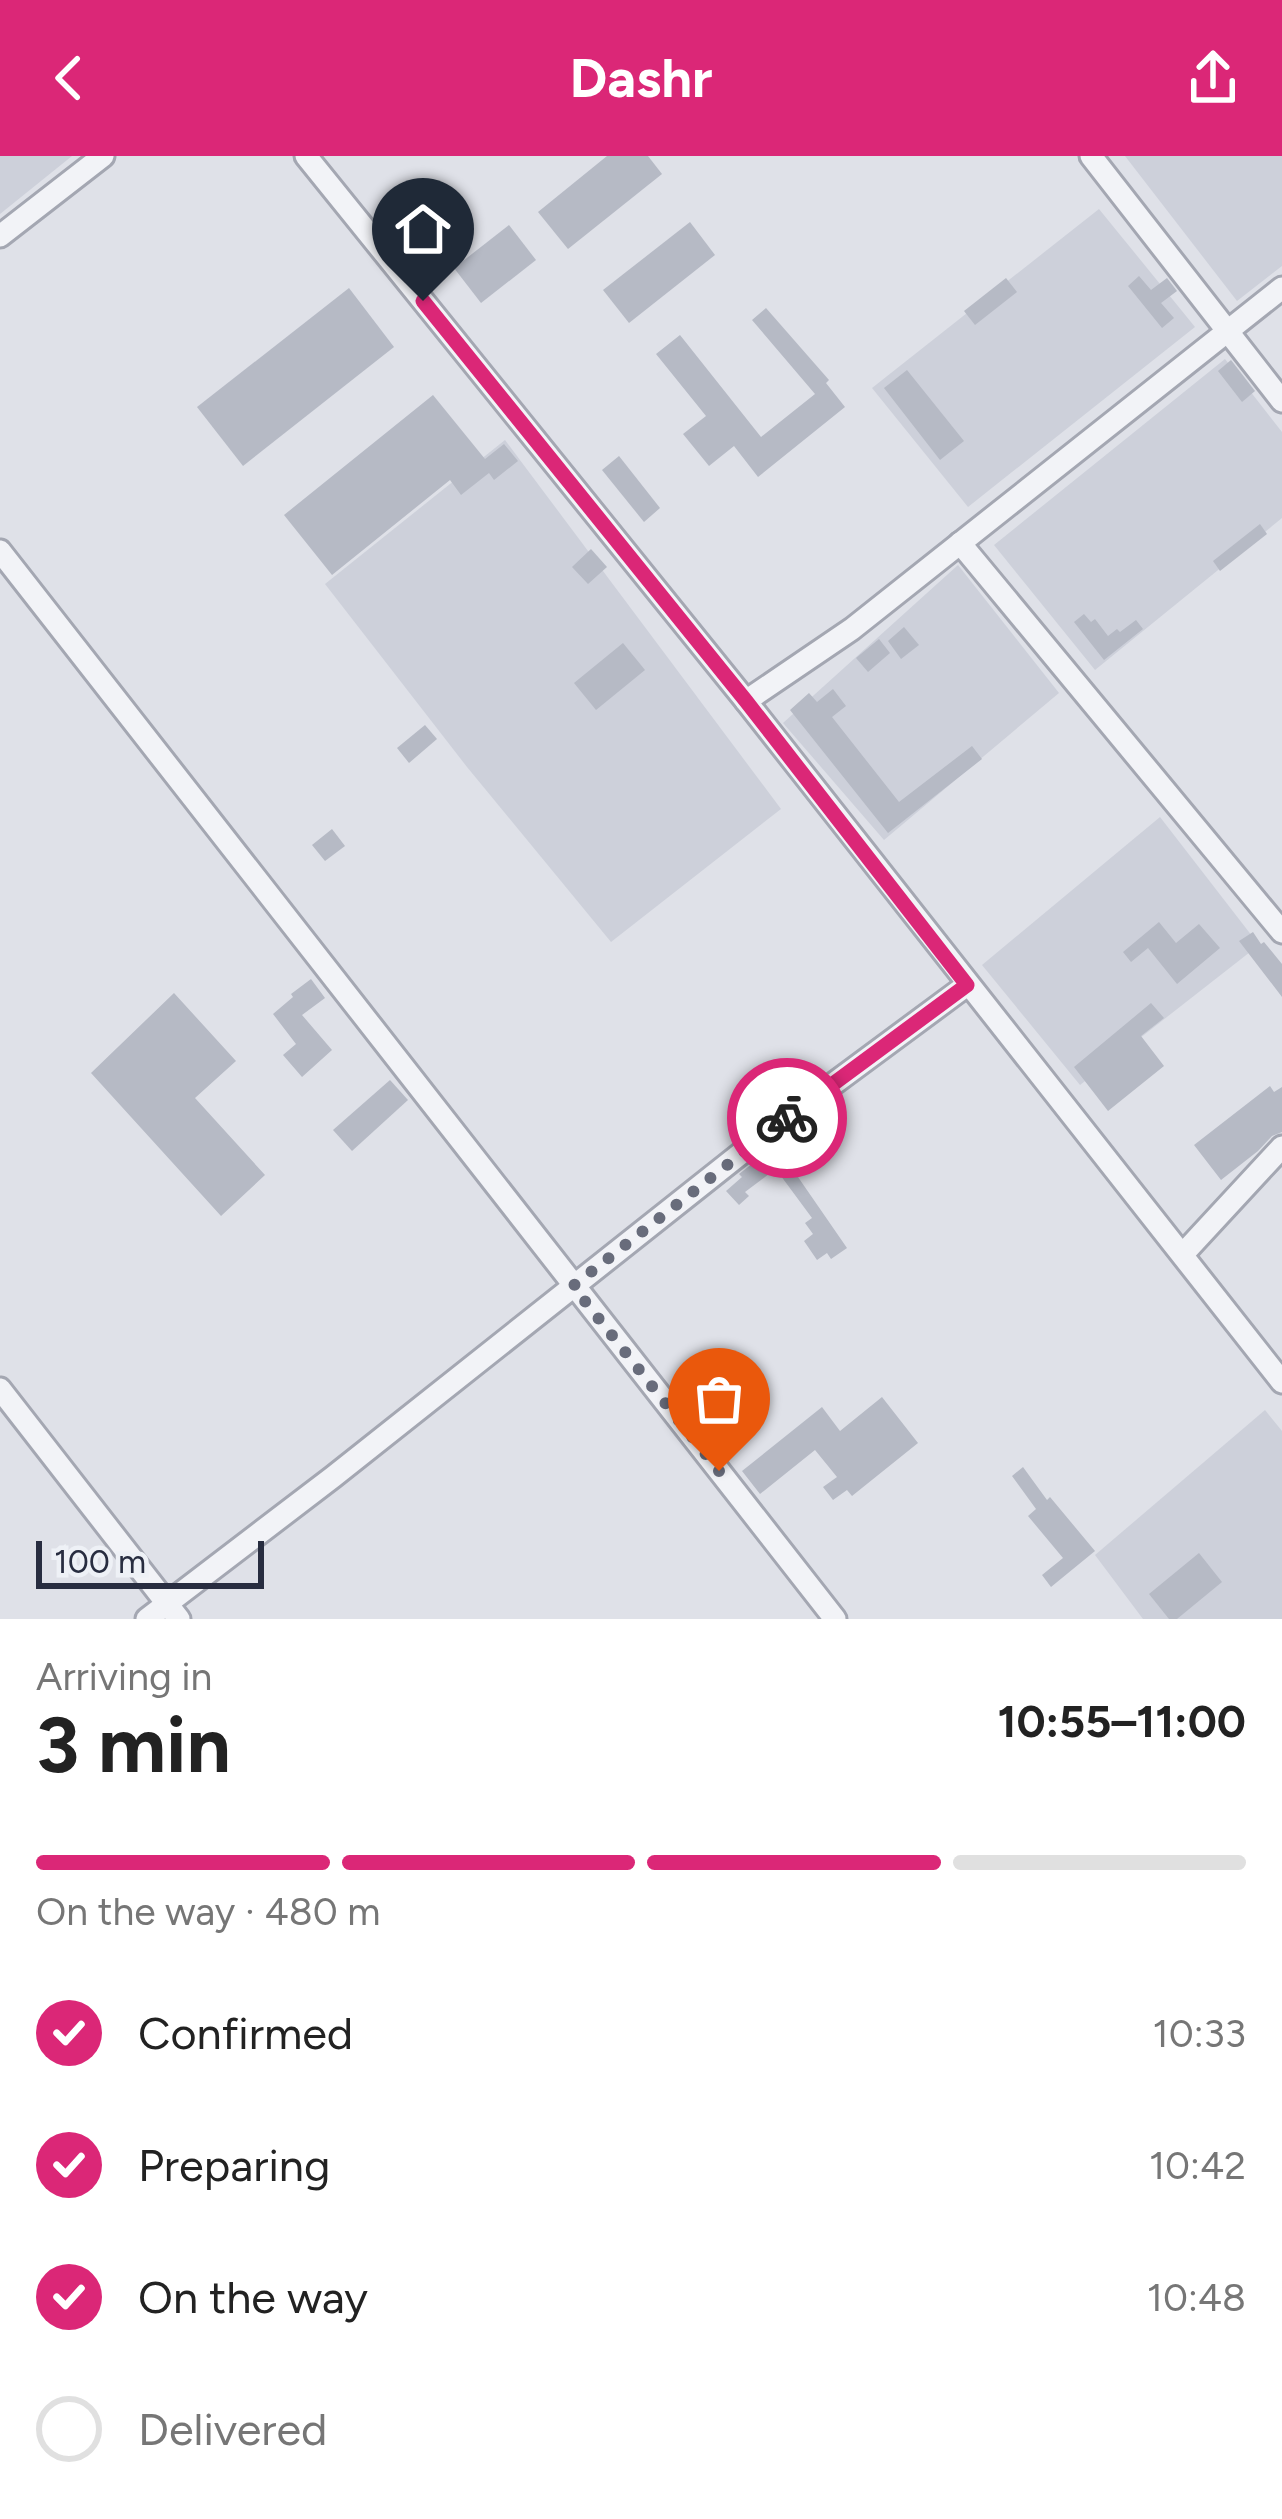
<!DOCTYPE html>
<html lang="en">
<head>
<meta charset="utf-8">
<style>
	body { margin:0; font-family:Figtree,sans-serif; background:#f6f6f6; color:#222; height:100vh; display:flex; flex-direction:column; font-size:45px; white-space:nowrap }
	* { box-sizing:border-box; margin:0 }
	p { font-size:39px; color:#767676 }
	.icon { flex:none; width:66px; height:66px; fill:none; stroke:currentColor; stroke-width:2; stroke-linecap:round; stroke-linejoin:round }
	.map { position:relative; height:1463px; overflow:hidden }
	.sheet { display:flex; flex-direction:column; background:#fff; flex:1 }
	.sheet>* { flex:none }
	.scale { position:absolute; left:36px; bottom:30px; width:228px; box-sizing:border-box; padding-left:12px; border:6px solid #282d40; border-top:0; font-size:33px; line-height:42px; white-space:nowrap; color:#282d40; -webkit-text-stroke:9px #eef1f6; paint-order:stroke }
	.pin { position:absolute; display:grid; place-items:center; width:102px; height:102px; color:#fff; margin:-123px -51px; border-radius:50% 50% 50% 0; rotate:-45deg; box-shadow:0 0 12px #0007 }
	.pin .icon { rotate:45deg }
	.courier { position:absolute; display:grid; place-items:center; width:120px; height:120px; margin:-60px; border:9px solid #db2777; border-radius:50%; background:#fff; color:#222; box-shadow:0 3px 15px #0007 }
	.head em { font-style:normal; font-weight:700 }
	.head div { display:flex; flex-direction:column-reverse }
	.head { display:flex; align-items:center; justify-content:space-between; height:204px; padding:0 36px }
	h1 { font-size:78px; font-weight:700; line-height:90px }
	.bar { display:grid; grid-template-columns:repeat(4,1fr); gap:18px 12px; align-content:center; height:144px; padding:0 36px }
	.bar i { height:15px; border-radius:9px; background:#e0e0e0 }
	.bar .on { background:#db2777 }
	.bar p { grid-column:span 4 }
	ol { padding:0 36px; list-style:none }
	li { display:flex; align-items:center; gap:36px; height:132px }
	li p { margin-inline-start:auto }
	li .icon { padding:12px; border-radius:50%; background:#db2777; color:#fff; stroke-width:4 }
	li:last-child { color:#767676 }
	li i { width:66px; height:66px; border:6px solid #e0e0e0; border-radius:50% }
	header { display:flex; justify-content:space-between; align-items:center; height:156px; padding:0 36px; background:#db2777; color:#fff; font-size:54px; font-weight:700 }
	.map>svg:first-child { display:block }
	.built { fill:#cdd0da }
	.building { fill:#b6bac5 }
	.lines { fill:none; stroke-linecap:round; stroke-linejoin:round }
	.minor-casing { stroke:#a4a7b2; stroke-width:27 }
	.minor { stroke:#f2f3f7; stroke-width:21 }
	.done { stroke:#686c7b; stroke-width:12; stroke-dasharray:0 21.6 }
	.route { stroke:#db2777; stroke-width:15 }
</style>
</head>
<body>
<header><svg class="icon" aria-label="back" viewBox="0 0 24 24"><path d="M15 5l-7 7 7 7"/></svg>Dashr<svg class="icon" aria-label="share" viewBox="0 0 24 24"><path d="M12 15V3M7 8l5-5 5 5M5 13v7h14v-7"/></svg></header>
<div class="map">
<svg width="1282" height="1463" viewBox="0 0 1282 1463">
	<rect width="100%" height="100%" fill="#dfe1e8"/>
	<g class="built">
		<path d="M0 0H72L0 58Z"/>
		<path d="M1125 0H1282V110L1237 145Z"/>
		<path d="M1099 53 1195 171 968 351 872 232Z"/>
		<path d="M1225 203 1282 276V362L1095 514 994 389Z"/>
		<path d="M505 284 781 653 611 786 467 611 325 428Z"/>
		<path d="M958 409 1059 537 884 684 783 567Z"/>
		<path d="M1160 661 1259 789 1080 929 982 809Z"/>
		<path d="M1265 1254 1282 1275V1463H1143L1095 1399Z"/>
	</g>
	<g class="building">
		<path d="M607 0H648L662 18 568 93 538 56Z"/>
		<path d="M690 66 715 99 629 167 603 134Z"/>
		<path d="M509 69 536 104 481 147 454 112Z"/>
		<path d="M1139 120 1151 134 1167 122 1177 135 1161 147 1174 162 1162 172 1128 130Z"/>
		<path d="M1006 122 1017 136 975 169 964 155Z"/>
		<path d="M349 132 394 191 243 310 197 251Z"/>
		<path d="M766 152 829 224 826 227 845 251 758 321 734 290 709 310 683 278 706 260 656 198 680 179 761 281 815 238 752 164Z"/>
		<path d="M1231 204 1255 235 1242 246 1218 215Z"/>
		<path d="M907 214 964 285 940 304 884 232Z"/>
		<path d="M433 239 485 303 504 288 518 305 494 324 489 317 461 339 450 324 332 419 284 359Z"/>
		<path d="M619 300 660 352 644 366 602 314Z"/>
		<path d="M1260 368 1267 378 1220 415 1213 405Z"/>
		<path d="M591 393 607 411 588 428 572 411Z"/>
		<path d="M1084 458 1091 466 1095 463 1108 480 1117 473 1120 476 1136 464 1143 473 1104 504 1074 466Z"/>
		<path d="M904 471 919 489 901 503 888 485Z"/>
		<path d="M879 483 890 497 868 516 856 502Z"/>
		<path d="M623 487 645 514 596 554 574 527Z"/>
		<path d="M833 533 846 550 832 561 899 646 972 590 982 603 888 677 790 554 809 537 817 546Z"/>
		<path d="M425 569 437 583 409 607 397 592Z"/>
		<path d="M332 673 345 690 325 705 312 689Z"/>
		<path d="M1159 766 1176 787 1199 768 1220 792 1177 828 1148 792 1131 806 1123 796Z"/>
		<path d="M1253 776 1261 788 1264 786 1282 808V841L1239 785Z"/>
		<path d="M311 823 325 842 302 859 332 894 302 921 283 899 296 888 273 858 293 841 291 838Z"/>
		<path d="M174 837 236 905 195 942 265 1019 221 1060 91 917Z"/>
		<path d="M1151 847 1164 862 1141 880 1164 910 1108 955 1074 911Z"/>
		<path d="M390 924 408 944 352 995 333 974Z"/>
		<path d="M1270 930 1274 936 1282 931V976L1272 980 1258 995 1221 1024 1194 989Z"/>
		<path d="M766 997 777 1012 745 1036 749 1040 739 1049 726 1035 742 1021 739 1018Z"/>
		<path d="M789 1008 847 1092 831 1103 827 1097 817 1104 804 1085 813 1078 805 1067 812 1062 778 1016Z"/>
		<path d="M882 1241 918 1287 852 1340 847 1334 833 1344 823 1331 837 1321 815 1294 760 1338 742 1315 822 1251 840 1275Z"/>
		<path d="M1023 1311 1047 1344 1050 1341 1095 1395 1051 1431 1042 1419 1063 1402 1028 1360 1036 1353 1012 1320Z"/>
		<path d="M1199 1397 1222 1426 1177 1463H1169L1149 1438Z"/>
	</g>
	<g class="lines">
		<defs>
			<g id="minor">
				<path d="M306 0 746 545 1282 1226"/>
				<path d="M1091 0 1282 245"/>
				<path d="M0 80 103 0"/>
				<path d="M960 387 1282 776"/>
				<path d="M0 395 835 1463"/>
				<path d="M746 545 852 473 1282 132"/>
				<path d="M1183 1098 1282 991"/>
				<path d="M0 1233 179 1463"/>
				<path d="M147 1463 333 1321 763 980 967 829"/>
			</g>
		</defs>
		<use href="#minor" class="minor-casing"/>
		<use href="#minor" class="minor"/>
	</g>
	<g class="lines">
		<path class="done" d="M719 1315 573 1130 787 962"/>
		<path class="route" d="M423 145 746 545 967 829 787 962"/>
	</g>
</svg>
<div class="scale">100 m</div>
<div class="pin" style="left:719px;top:1315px;background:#ea580c"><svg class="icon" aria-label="bag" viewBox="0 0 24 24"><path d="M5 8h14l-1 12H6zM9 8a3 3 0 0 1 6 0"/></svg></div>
<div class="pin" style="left:423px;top:145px;background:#1f2937"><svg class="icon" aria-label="home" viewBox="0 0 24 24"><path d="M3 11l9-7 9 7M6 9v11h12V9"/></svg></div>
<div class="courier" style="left:787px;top:962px"><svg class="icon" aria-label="bike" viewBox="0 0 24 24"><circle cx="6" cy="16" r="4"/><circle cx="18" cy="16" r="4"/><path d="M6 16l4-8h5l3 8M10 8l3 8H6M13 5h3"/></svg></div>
</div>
<section class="sheet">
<div class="head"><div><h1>3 min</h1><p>Arriving in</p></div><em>10:55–11:00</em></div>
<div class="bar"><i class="on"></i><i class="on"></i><i class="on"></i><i></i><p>On the way · 480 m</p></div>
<ol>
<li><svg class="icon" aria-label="check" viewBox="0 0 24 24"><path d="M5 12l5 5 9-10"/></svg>Confirmed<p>10:33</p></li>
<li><svg class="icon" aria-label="check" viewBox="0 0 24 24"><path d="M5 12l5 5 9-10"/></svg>Preparing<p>10:42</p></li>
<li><svg class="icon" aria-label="check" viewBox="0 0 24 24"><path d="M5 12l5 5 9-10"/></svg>On the way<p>10:48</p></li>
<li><i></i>Delivered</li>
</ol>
</section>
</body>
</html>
